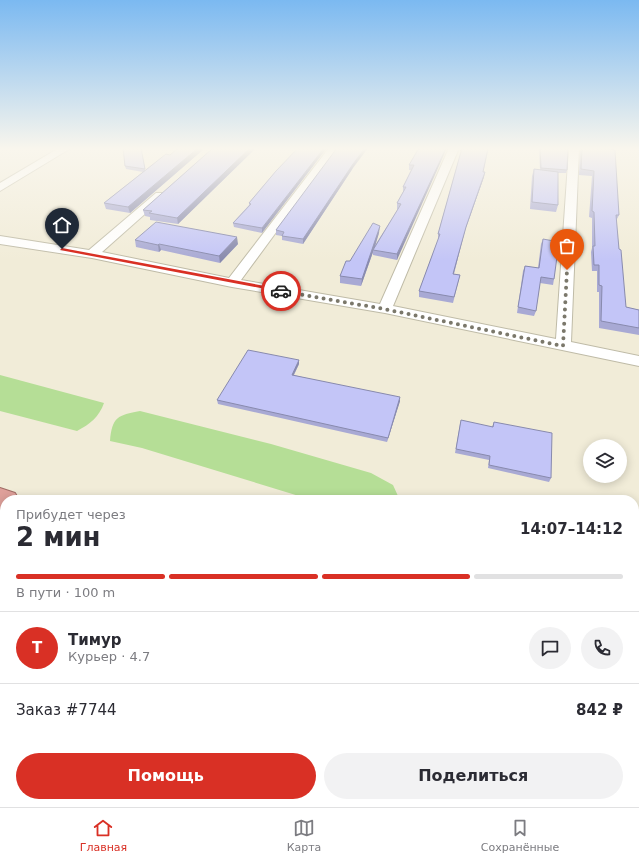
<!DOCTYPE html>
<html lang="ru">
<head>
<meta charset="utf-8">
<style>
	body { margin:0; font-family:"DejaVu Sans",sans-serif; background:#f2f2f3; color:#2b2b33; height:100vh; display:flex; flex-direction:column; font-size:15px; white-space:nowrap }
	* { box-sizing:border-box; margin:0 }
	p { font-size:13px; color:#7c7c81 }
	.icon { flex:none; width:22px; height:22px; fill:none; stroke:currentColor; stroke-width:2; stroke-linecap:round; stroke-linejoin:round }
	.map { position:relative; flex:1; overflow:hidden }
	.side { position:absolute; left:0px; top:495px; width:639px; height:312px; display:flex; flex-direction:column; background:#fff; border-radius:16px 16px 0 0; box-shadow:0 2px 10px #0003 }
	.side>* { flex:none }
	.tools { position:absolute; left:583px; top:439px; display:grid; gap:8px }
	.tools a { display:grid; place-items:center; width:44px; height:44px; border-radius:50%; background:#fff; box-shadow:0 2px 10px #0003; font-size:20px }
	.pin { position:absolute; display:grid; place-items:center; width:34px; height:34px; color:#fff; margin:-41px -17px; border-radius:50% 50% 50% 0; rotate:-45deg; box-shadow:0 0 4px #0007 }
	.pin .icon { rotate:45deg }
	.courier { position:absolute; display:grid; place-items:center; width:40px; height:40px; margin:-20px; border:3px solid #d93025; border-radius:50%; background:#fff; color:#222; box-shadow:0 1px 5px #0007 }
	.summary em { font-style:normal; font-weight:600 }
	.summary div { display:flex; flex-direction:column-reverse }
	.summary { display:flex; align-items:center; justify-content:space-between; height:68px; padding:0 16px }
	h1 { font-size:26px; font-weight:600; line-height:30px }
	.bar { display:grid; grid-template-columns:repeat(4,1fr); gap:6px 4px; align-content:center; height:48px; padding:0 16px }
	.bar i { height:5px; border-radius:3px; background:#e1e1e2 }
	.bar .active { background:#d93025 }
	.bar p { grid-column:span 4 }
	.line { display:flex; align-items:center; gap:10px; padding:0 16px; border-top:1px solid #e1e1e2 }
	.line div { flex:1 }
	.round { display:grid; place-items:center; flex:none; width:42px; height:42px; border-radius:21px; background:#f2f2f3 }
	.cta { display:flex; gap:8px; margin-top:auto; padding:8px 16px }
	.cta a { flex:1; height:46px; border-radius:24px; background:#d93025; color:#fff; font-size:16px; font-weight:600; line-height:46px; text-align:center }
	.cta a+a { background:#f2f2f3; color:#2b2b33 }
	.tabs { display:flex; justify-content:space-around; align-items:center; height:56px; border-top:1px solid #e1e1e2; background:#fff; font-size:11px; color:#7c7c81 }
	.tabs a { display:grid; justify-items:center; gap:2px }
	.tabs .active { color:#d93025 }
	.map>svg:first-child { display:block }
	.commercial { fill:#eedbec }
	.green { fill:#b5de96 }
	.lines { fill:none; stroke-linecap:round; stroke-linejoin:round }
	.minor-casing { stroke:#bfbba7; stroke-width:2 }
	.trunk-casing { stroke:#a06d65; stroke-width:2 }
	.minor { fill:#fff; fill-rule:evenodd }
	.trunk { fill:#dea09a; fill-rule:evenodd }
	.wall { fill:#a8a9d4 }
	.shaded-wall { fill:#888aad }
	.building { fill:#c3c5f7; stroke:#888aad }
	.route { fill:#d93025 }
	.done { stroke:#7b786b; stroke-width:4; stroke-dasharray:0 7.2 }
</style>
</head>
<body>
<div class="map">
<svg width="639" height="807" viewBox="0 0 639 807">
	<rect width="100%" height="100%" fill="#f1ecd8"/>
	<path class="commercial" d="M0 633 5 635V802H481L495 807H0Z"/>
	<g class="green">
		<path d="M0 375 104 403C99 417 90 424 77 431L0 411Z"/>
		<path d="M140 411 271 444 371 473 393 485 398 496 395 500H312L142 448 110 441C112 417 118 415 140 411Z"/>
		<path d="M634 540 639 541V595L634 593Z"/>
	</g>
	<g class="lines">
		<defs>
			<g id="minor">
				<path d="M59 148H71L0 191V183Z"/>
				<path d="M329 148H338L241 280 380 304 449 148H459L393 306 556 339 569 148H579L571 342 639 356V366L385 313 232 287 92 258 0 244V236L89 250 156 193H164L165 195 164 197 102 252 229 278Z"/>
			</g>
			<g id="trunk">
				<path d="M0 488 15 493 19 500H5V510L0 509Z"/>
				<path d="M0 523 5 525V549L0 547Z"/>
				<path d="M634 663 639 665V697L634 695Z"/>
				<path d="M634 715 639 716V750L634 749Z"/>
			</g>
		</defs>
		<use href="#minor" class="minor-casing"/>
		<use href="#trunk" class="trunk-casing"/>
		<use href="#minor" class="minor"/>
		<use href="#trunk" class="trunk"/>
	</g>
	<g class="wall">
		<path d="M141 148 145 171 170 155 178 148H205L130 213 106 209 104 203 143 172 126 169 125 166Z"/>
		<path d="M213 148H256L178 224 150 220V217L145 216 143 210Z"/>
		<path d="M419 148 397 260 373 255V252L361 286 340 283V276L350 261 379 233 374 247 398 209H397V203L403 192V187L411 170H409V165Z"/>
		<path d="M460 148H489L483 172 484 177 464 233 454 274 460 275 453 303 419 297V291L438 240V234L461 151H460Z"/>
		<path d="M539 148H568L567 170 566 173H558V205L556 212 530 209 532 176 534 169 540 170Z"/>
		<path d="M581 148H602L619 215 616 221 619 249 626 307 639 310V335L599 328V292H597V271H592L591 252 592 248V218L589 217 592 176 579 175 580 151Z"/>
		<path d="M353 168 303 244 282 240V236L276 235V230Z"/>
		<path d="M276 171 262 233 234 227 233 223 249 205V203Z"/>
		<path d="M543 239 554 279 553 285 540 283 536 311 534 316 517 313 523 271 525 266 538 268 541 244Z"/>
		<path d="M135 240 238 244 220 263 161 250 159 252 136 247Z"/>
		<path d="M299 364 294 375 400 401 387 442 218 404 217 400Z"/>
		<path d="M494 422 551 478 549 482 488 468 489 460 455 453 460 424 492 427Z"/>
		<path d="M0 653 5 655V775L0 773Z"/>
		<path d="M70 802H411L424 807H82Z"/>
	</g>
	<g class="shaded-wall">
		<path d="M198 148H205L130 213 128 207Z"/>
		<path d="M250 148H256L178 224 177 218Z"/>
		<path d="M324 148H327L262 233V228Z"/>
		<path d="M365 148H368L353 168 303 244V239L353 164Z"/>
		<path d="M446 148H447L397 260V254Z"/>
		<path d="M485 172 484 177 464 233 452 280 466 227Z"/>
		<path d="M380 226 379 233 374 250H373V252L361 286 362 279Z"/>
		<path d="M237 237 238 244 220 263 219 256Z"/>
		<path d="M159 244 161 250 159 252 158 245Z"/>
		<path d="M299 360V364L292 378V375Z"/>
		<path d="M400 397V401L387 442 388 438Z"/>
	</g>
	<g class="building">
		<path d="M123 148H141L145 169 125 166Z"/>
		<path d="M178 148H198L128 207 104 203 166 154 170 155Z"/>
		<path d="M213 148H250L177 218 149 213 152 211 143 210Z"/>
		<path d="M298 148H324L262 228 233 223 251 204 249 203 276 171Z"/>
		<path d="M337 148H365L353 164 303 239 282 236 284 232 276 230Z"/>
		<path d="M419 148H446L397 254 373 250 401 204 397 203 406 187H403L414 165H409Z"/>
		<path d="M462 148H488L483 172H485L466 227 453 274 460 275 454 297 419 291 440 234H438Z"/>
		<path d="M540 148H568L567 170 541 168Z"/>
		<path d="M582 148H602L615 150 619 215H616L619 249 621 250 626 307 639 310V328L601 321 602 286 599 285V265H594L593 246H595L594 212 592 211 594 171 581 169Z"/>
		<path d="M534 169 558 172V205L532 202Z"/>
		<path d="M156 222 237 237 219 256 159 244 158 245 135 240Z"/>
		<path d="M373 223 380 226 362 279 340 276 346 261H350Z"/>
		<path d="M543 239 559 242 554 279 541 277 536 311 518 307 525 266 539 268Z"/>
		<path d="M248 350 299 360 292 375 400 397 388 438 217 400Z"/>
		<path d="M461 420 493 427 494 422 552 433 551 478 489 465 490 456 456 449Z"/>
		<path d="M0 653 5 655V773L0 771Z"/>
		<path d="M76 802H411L424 807H88Z"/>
	</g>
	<linearGradient id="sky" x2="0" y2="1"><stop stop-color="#7bb9f1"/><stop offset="0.57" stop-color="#f9f6ed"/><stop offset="1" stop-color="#f9f6ed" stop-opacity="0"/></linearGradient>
	<rect width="639" height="261" fill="url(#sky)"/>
	<path class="route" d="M62 248 281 289 283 291 281 292 60 250Z"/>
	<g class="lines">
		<path class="done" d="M281 291 384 309 563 346 567 270"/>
	</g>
</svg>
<div class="tools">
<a><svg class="icon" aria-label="layers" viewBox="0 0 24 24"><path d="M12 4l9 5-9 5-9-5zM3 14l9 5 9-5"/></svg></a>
</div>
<div class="pin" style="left:567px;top:270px;background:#ea580c"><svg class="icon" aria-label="bag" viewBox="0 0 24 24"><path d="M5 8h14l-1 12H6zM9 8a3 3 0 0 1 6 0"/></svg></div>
<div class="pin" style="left:62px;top:249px;background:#1f2937"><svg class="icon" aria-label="home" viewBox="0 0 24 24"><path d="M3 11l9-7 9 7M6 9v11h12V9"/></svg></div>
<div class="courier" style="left:281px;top:291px"><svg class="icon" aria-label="car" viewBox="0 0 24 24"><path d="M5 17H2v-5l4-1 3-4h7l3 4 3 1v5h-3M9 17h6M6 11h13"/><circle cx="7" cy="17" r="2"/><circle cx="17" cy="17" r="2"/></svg></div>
<section class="side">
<div class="summary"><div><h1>2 мин</h1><p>Прибудет через</p></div><em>14:07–14:12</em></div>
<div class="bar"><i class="active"></i><i class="active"></i><i class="active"></i><i></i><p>В пути · 100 m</p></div>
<div class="line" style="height:72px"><b class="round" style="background:#d93025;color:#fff">Т</b><div><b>Тимур</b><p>Курьер · 4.7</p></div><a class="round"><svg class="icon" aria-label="chat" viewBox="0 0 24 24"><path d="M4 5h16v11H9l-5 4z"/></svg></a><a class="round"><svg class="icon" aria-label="phone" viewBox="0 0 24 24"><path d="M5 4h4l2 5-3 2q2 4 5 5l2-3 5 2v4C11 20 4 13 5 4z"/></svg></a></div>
<div class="line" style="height:52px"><div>Заказ #7744</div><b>842 ₽</b></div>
<div class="cta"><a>Помощь</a><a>Поделиться</a></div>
</section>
</div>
<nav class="tabs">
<a class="active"><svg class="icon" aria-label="home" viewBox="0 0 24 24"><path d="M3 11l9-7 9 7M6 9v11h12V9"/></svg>Главная</a>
<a><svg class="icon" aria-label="map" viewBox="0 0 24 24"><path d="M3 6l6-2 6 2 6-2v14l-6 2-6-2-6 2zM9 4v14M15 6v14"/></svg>Карта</a>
<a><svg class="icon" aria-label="saved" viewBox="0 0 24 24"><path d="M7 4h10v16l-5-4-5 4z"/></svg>Сохранённые</a>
</nav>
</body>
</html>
